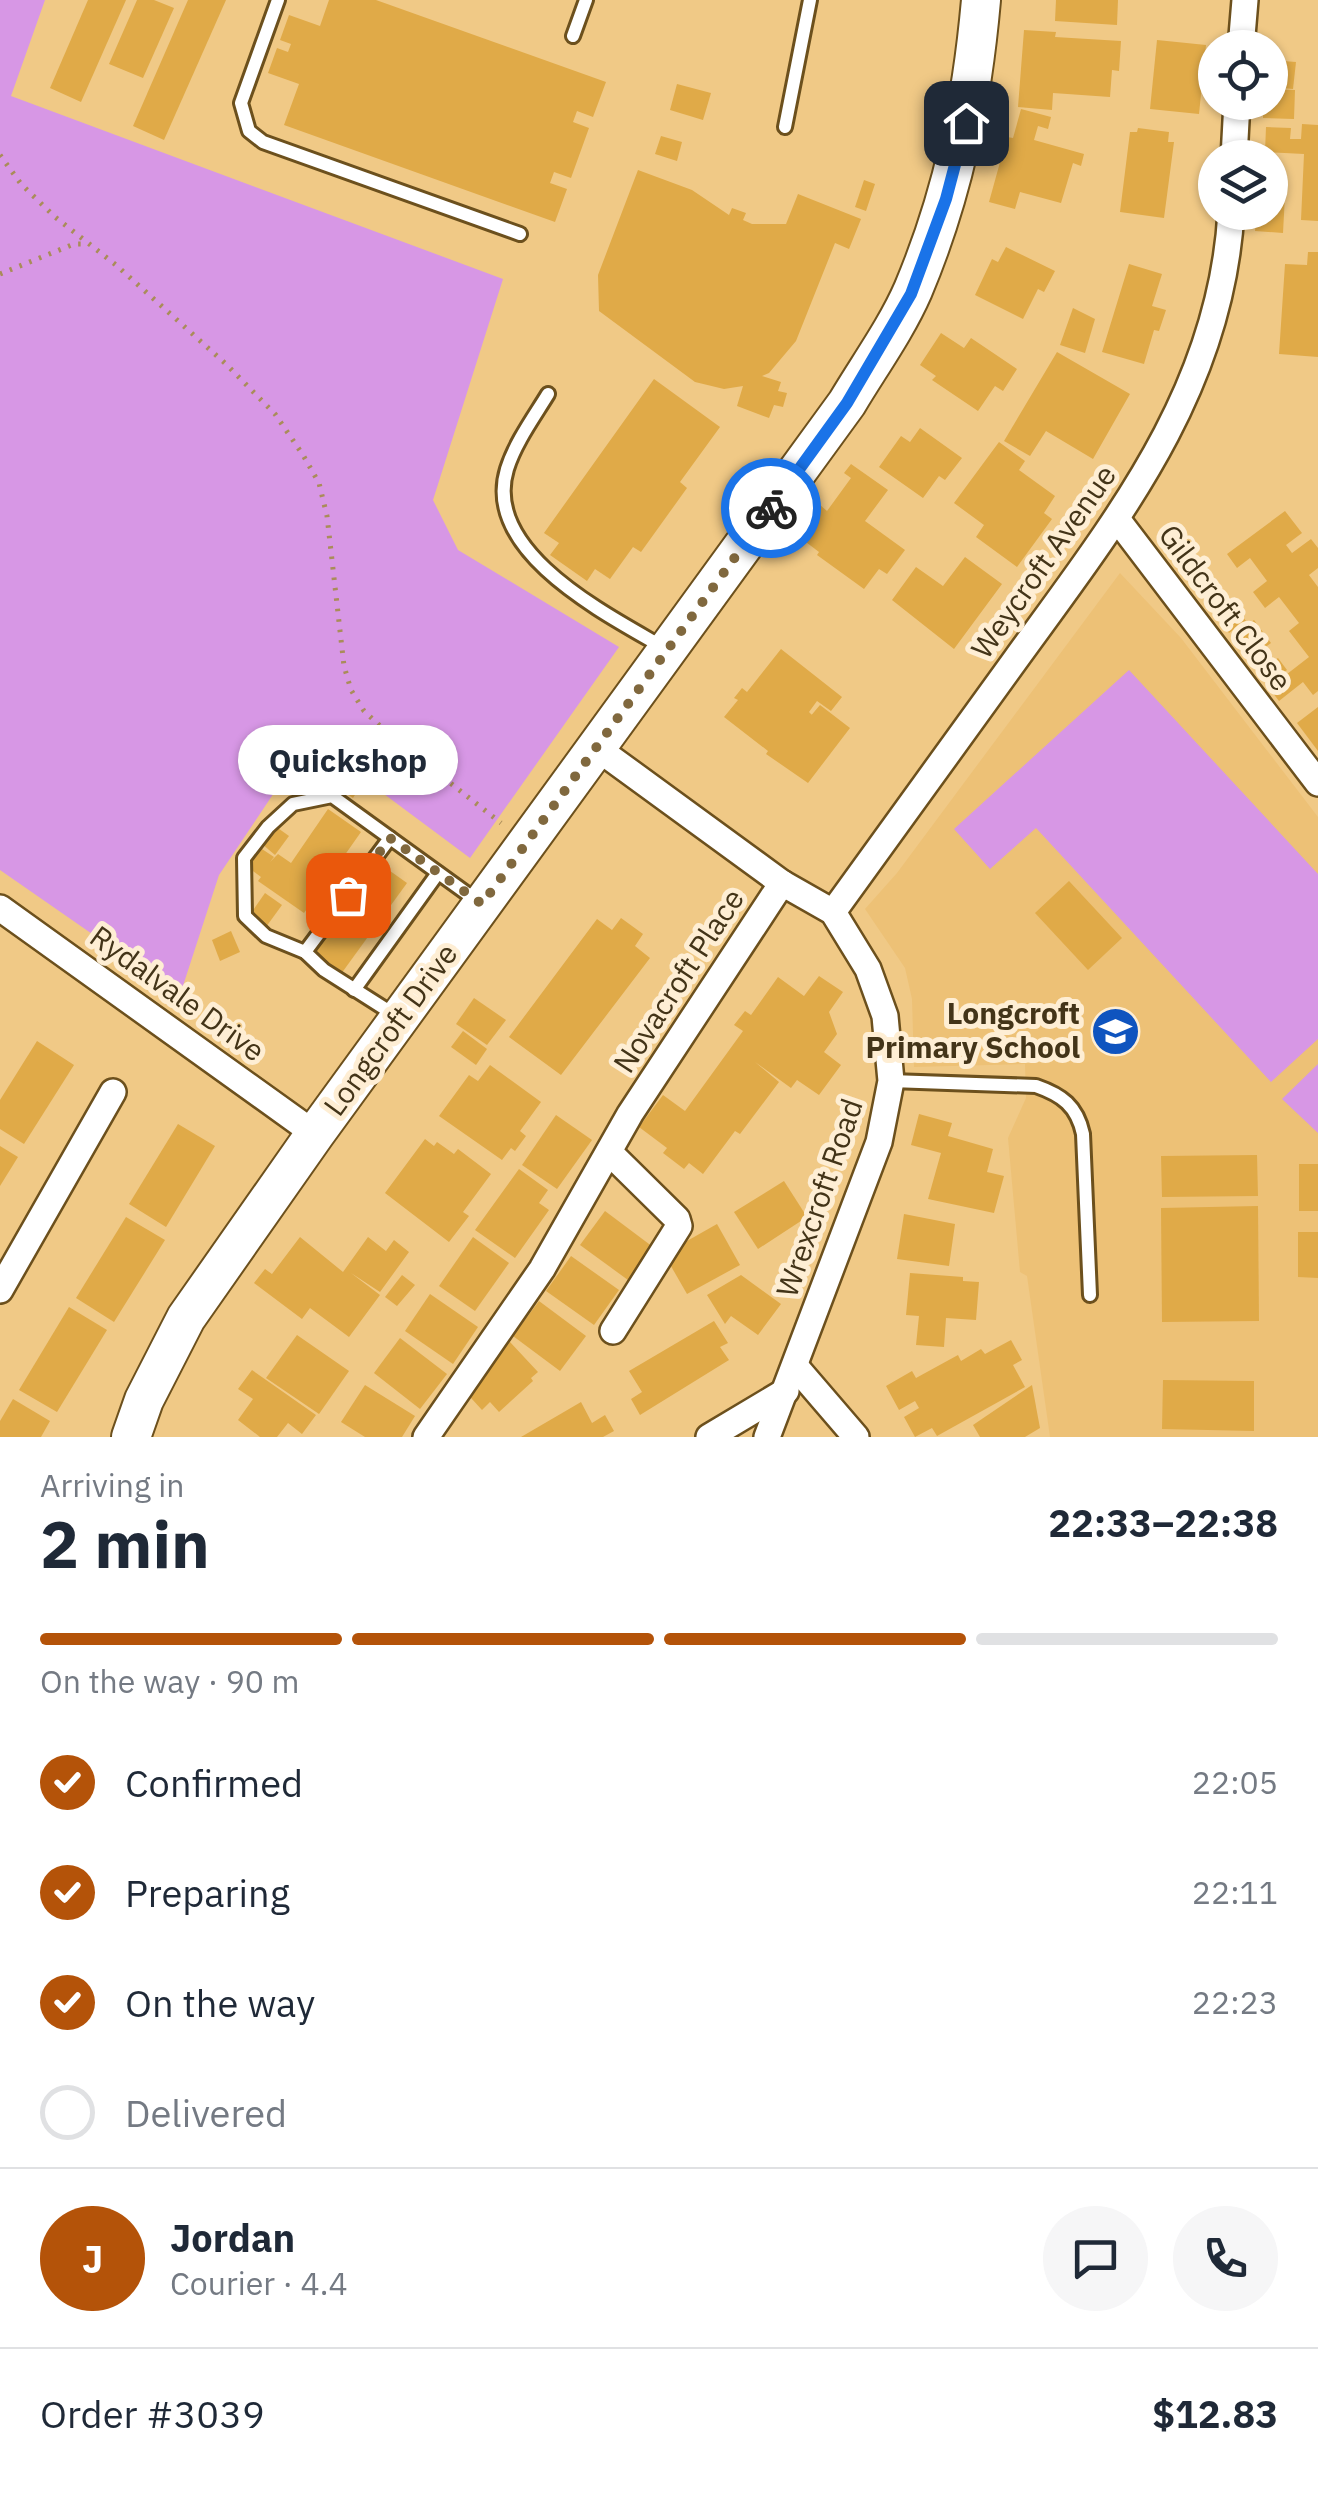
<!DOCTYPE html>
<html lang="en">
<head>
<meta charset="utf-8">
<style>
	body { margin:0; font-family:"IBM Plex Sans",sans-serif; background:#f6f6f7; color:#1f2937; height:100vh; display:flex; flex-direction:column; font-size:38px; white-space:nowrap }
	* { box-sizing:border-box; margin:0 }
	p { font-size:32px; color:#747a83 }
	.icon { flex:none; width:55px; height:55px; fill:none; stroke:currentColor; stroke-width:2; stroke-linecap:round; stroke-linejoin:round }
	.map { position:relative; height:1437px; overflow:hidden }
	.details { display:flex; flex-direction:column; background:#fff; flex:1 }
	.details>* { flex:none }
	.fabs { position:absolute; left:1198px; top:30px; display:grid; gap:20px }
	.fabs a { display:grid; place-items:center; width:90px; height:90px; border-radius:50%; background:#fff; box-shadow:0 2px 8px #0004; font-size:50px }
	.pin { position:absolute; display:grid; place-items:center; width:85px; height:85px; color:#fff; margin:-42px; border-radius:20px; box-shadow:0 5px 15px #0006 }
	.courier { position:absolute; display:grid; place-items:center; width:100px; height:100px; margin:-50px; border:8px solid #1a73e8; border-radius:50%; background:#fff; color:#222; box-shadow:0 2px 12px #0007 }
	.bubble { position:absolute; height:70px; border-radius:35px; background:#fff; box-shadow:0 2px 8px #0004; font-size:32px; font-weight:700; line-height:70px; text-align:center }
	.overview em { font-style:normal; font-weight:700 }
	.overview div { display:flex; flex-direction:column-reverse }
	.overview { display:flex; align-items:center; justify-content:space-between; height:170px; padding:0 40px }
	h1 { font-size:65px; font-weight:700; line-height:75px }
	.bar { display:grid; grid-template-columns:repeat(4,1fr); gap:15px 10px; align-content:center; height:120px; padding:0 40px }
	.bar i { height:12px; border-radius:8px; background:#e0e1e3 }
	.bar .current { background:#b45309 }
	.bar p { grid-column:span 4 }
	.line { display:flex; align-items:center; gap:25px; padding:0 40px; border-top:2px solid #e0e1e3 }
	.line div { flex:1 }
	.round { display:grid; place-items:center; flex:none; width:105px; height:105px; border-radius:52px; background:#f6f6f7 }
	ol { padding:0 40px; list-style:none }
	li { display:flex; align-items:center; gap:30px; height:110px }
	li p { margin-inline-start:auto }
	li .icon { padding:10px; border-radius:50%; background:#b45309; color:#fff; stroke-width:4 }
	li:last-child { color:#747a83 }
	li i { width:55px; height:55px; border:5px solid #e0e1e3; border-radius:50% }
	.map>svg:first-child { display:block }
	.built { fill:#edc176 }
	.green { fill:#d797e5 }
	.building { fill:#e0aa48 }
	.lines { fill:none; stroke-linecap:round; stroke-linejoin:round }
	.lane-casing { stroke:#6c501d; stroke-width:18 }
	.street-casing { stroke:#6c501d; stroke-width:30 }
	.secondary-casing { stroke:#6c501d; stroke-width:42 }
	.path { stroke:#a98c59; stroke-width:5; stroke-dasharray:2.5 8; stroke-linecap:butt }
	.lane { stroke:#fff; stroke-width:12 }
	.street { stroke:#fff; stroke-width:25 }
	.secondary { stroke:#fff; stroke-width:38 }
	.done { stroke:#80683e; stroke-width:10; stroke-dasharray:0 18 }
	.route { stroke:#1a73e8; stroke-width:12 }
	.labels { text-anchor:middle; stroke-width:10; stroke-linejoin:round; paint-order:stroke }
	.street-label { font-size:30px; fill:#433418; stroke:#feeed4 }
	.poi-label { font-size:30px; font-weight:bold; fill:#433418; stroke:#feeed4; text-anchor:end }
</style>
</head>
<body>
<div class="map">
<svg width="1318" height="1437" viewBox="0 0 1318 1437">
	<rect width="100%" height="100%" fill="#f0c986"/>
	<path class="built" d="M1120 573 1181 638 1318 817V1437H1050L1027 1276 1020 1272 1008 1138 1026 1098 1025 1064 914 1067 912 999 905 968 865 909 897 873Z"/>
	<g class="green">
		<path d="M0 0H45L11 96 503 279 433 500 458 550 619 647 470 858 310 739 219 875 180 995 0 870Z"/>
		<path d="M1129 670 1318 874V1039L1271 1082 1036 828 990 869 954 829Z"/>
		<path d="M1318 1064V1133L1282 1099Z"/>
	</g>
	<g class="building">
		<path d="M88 0H126L81 102 50 88Z"/>
		<path d="M137 0H154L174 8 143 78 109 64Z"/>
		<path d="M188 0H226L164 140 133 126Z"/>
		<path d="M329 0H376L606 82 593 117 577 111 573 122 589 128 571 178 554 172 550 183 567 189 555 222 284 125 299 84 268 73 277 48 288 52 291 44 280 40 289 15 320 26Z"/>
		<path d="M1056 0H1118L1117 25 1055 21Z"/>
		<path d="M1024 30 1056 32 1055 37 1121 41 1119 71 1112 70 1110 97 1053 93 1052 110 1018 107Z"/>
		<path d="M1157 40 1206 45 1199 114 1150 109Z"/>
		<path d="M1270 60 1296 62 1293 89 1270 87Z"/>
		<path d="M677 84 711 93 703 120 670 110Z"/>
		<path d="M1270 89 1295 90 1294 119 1263 118V102H1270Z"/>
		<path d="M1021 109 1051 117 1048 129 1038 126 1034 140 1084 154 1081 166 1073 163 1061 203 1020 192 1015 209 989 202 1007 137 1013 138Z"/>
		<path d="M1302 124 1318 125V221L1301 220 1304 154 1265 152 1266 127 1291 128 1290 139H1301Z"/>
		<path d="M1138 128 1169 132 1168 142H1174L1164 218 1120 212 1130 132H1137Z"/>
		<path d="M661 136 682 142 677 161 655 154Z"/>
		<path d="M638 170 692 190 729 215 732 208 746 213 743 220 752 224H786L798 194 861 219 849 249 835 243 796 341 769 373 762 376 781 382 778 391 787 393 783 407 774 405 769 418 737 406 743 386 724 389 695 382 599 311 598 275Z"/>
		<path d="M864 180 875 184 866 211 855 207Z"/>
		<path d="M1270 194 1285 195 1283 233 1255 231 1257 212H1270Z"/>
		<path d="M1006 247 1055 271 1044 292 1038 289 1023 319 975 295 992 259 998 262Z"/>
		<path d="M1308 252H1318V357L1279 354 1285 264 1307 265Z"/>
		<path d="M1129 264 1162 274 1152 306 1166 310 1159 331 1154 330 1144 364 1102 352Z"/>
		<path d="M1073 308 1095 319 1085 353 1060 345Z"/>
		<path d="M941 333 964 348 971 338 1017 369 1003 391 995 386 978 411 932 380 936 376 920 365Z"/>
		<path d="M1057 352 1130 394 1093 459 1046 431 1030 456 1004 441Z"/>
		<path d="M654 379 720 427 680 482 687 488 641 552 633 547 610 579 595 569 587 581 550 555 559 543 544 533Z"/>
		<path d="M920 428 962 458 945 480 939 476 923 498 879 467 901 436 910 442Z"/>
		<path d="M999 442 1025 461 1019 470 1055 496 1044 513 1052 519 1017 567 976 537 984 525 954 503Z"/>
		<path d="M851 464 888 490 865 521 905 550 887 574 879 569 864 589 817 555 819 552 798 536 820 505 827 511 851 478 844 473Z"/>
		<path d="M1285 511 1302 533 1286 545 1292 553 1311 539 1318 548V568L1309 575 1318 587V691L1313 695 1303 682 1279 701 1269 688 1309 657 1289 631 1299 623 1279 597 1265 608 1253 592 1267 581 1250 558 1237 568 1227 554Z"/>
		<path d="M965 557 1002 584 954 649 892 600 916 567 943 586Z"/>
		<path d="M1232 602 1246 621 1229 633 1214 614Z"/>
		<path d="M1254 620 1271 643 1249 659 1232 636Z"/>
		<path d="M781 649 842 697 831 711 817 701 809 712 812 715 809 718 820 705 850 728 808 783 766 754 768 751 724 717 738 700 734 698 742 688 747 692Z"/>
		<path d="M1278 658 1287 670 1268 685 1258 672Z"/>
		<path d="M1318 707V751L1297 723Z"/>
		<path d="M305 746 323 761 298 792 280 779Z"/>
		<path d="M344 776 360 787 353 798 337 787Z"/>
		<path d="M328 809 361 832 304 913 258 881 261 877 246 866 259 847 274 857 270 862 278 854 291 863Z"/>
		<path d="M275 826 289 836 275 855 262 844Z"/>
		<path d="M376 861 407 883 341 974 310 952Z"/>
		<path d="M1069 881 1122 938 1088 970 1035 913Z"/>
		<path d="M265 893 282 905 266 927 249 916Z"/>
		<path d="M621 918 643 934 635 946 650 958 561 1075 509 1037 597 919 612 930Z"/>
		<path d="M231 931 240 952 220 961 212 940Z"/>
		<path d="M819 976 843 992 829 1012 837 1034 824 1052 841 1065 819 1095 797 1080 791 1088 755 1062 779 1082 740 1134 735 1131 703 1174 689 1163 684 1169 663 1153 667 1148 639 1127 663 1095 685 1111 743 1031 734 1025 745 1011 751 1015 778 977 804 996Z"/>
		<path d="M474 998 506 1020 487 1045 456 1024Z"/>
		<path d="M463 1031 487 1049 476 1065 451 1047Z"/>
		<path d="M37 1041 74 1065 24 1144 0 1129V1100Z"/>
		<path d="M490 1065 541 1102 520 1131 526 1136 515 1151 511 1148 502 1160 439 1116 469 1075 478 1081Z"/>
		<path d="M919 1114 952 1123 948 1136 993 1149 987 1172 1004 1176 994 1213 928 1199 941 1153 911 1145Z"/>
		<path d="M556 1115 592 1140 557 1189 522 1165Z"/>
		<path d="M178 1124 215 1146 166 1227 129 1204Z"/>
		<path d="M425 1139 434 1146 437 1142 454 1154 458 1149 491 1174 463 1212 469 1216 449 1242 385 1193Z"/>
		<path d="M0 1146 18 1157 0 1186Z"/>
		<path d="M1257 1155 1258 1196 1162 1197 1161 1156Z"/>
		<rect x="1299" y="1164" width="19" height="47"/>
		<path d="M519 1169 548 1190 539 1203 549 1210 515 1258 475 1230Z"/>
		<path d="M784 1181 807 1217 758 1249 734 1212Z"/>
		<path d="M1258 1206 1259 1321 1162 1322 1161 1208Z"/>
		<path d="M605 1211 653 1247 628 1280 580 1245Z"/>
		<path d="M904 1214 955 1224 949 1266 897 1259Z"/>
		<path d="M126 1217 165 1240 114 1322 76 1298Z"/>
		<path d="M717 1224 740 1265 687 1294 664 1254Z"/>
		<path d="M1298 1232H1318V1278L1298 1277Z"/>
		<path d="M300 1237 343 1272 368 1237 386 1251 394 1240 409 1252 380 1292 351 1273 380 1295 349 1337 310 1308 302 1319 254 1283 265 1269 272 1274Z"/>
		<path d="M473 1237 509 1263 475 1311 439 1286Z"/>
		<path d="M571 1256 619 1290 594 1325 546 1291Z"/>
		<path d="M910 1273 963 1277V1281L979 1282 976 1320 946 1318 944 1347 916 1345 919 1316 906 1315Z"/>
		<path d="M402 1275 415 1285 397 1306 385 1297Z"/>
		<path d="M741 1275 781 1304 758 1335 731 1316 725 1324 707 1295Z"/>
		<path d="M430 1294 478 1327 453 1364 405 1331Z"/>
		<path d="M539 1301 586 1336 560 1371 513 1336Z"/>
		<path d="M69 1307 107 1330 57 1412 19 1390Z"/>
		<path d="M714 1321 728 1343 720 1347 729 1360 640 1415 631 1399 642 1392 629 1371Z"/>
		<path d="M297 1335 349 1371 319 1414 266 1378Z"/>
		<path d="M400 1338 447 1374 420 1409 374 1373Z"/>
		<path d="M1011 1340 1022 1360 1013 1365 1025 1387 937 1436 932 1428 915 1437 904 1417 919 1408 915 1401 899 1410 886 1386 912 1371 916 1378 958 1355 961 1361 981 1349 985 1354Z"/>
		<path d="M510 1342 538 1372 531 1378 533 1381 499 1412 490 1402 482 1410 461 1387 488 1367 495 1361 492 1358Z"/>
		<path d="M252 1370 316 1415 302 1434 288 1423 277 1437H260L238 1420 253 1399 238 1389Z"/>
		<path d="M1163 1380 1254 1381V1431L1162 1429Z"/>
		<path d="M365 1385 415 1416 402 1437H365L341 1422Z"/>
		<path d="M1032 1385 1040 1428 1025 1437H980L973 1425Z"/>
		<path d="M13 1399 50 1421 41 1437H0V1421Z"/>
		<path d="M581 1402 592 1423 605 1415 614 1431 603 1437H521Z"/>
	</g>
	<g class="lines">
		<defs>
			<g id="lane">
				<path d="M278 0 241 103 249 131 263 142 520 234"/>
				<path d="M573 36 586 0"/>
				<path d="M785 127 810 0"/>
				<path d="M548 394C534 417 515 443 507 469 481 553 610 616 666 649"/>
				<path d="M305 952 390 838"/>
				<path d="M354 990 438 873"/>
				<path d="M398 1017 324 970 305 952 266 936 245 916 244 858 268 827 293 804 332 796 480 903"/>
				<path d="M891 1081 1036 1086C1062 1095 1077 1106 1083 1134L1090 1295"/>
			</g>
			<g id="street">
				<path d="M1241 48 1245 0"/>
				<path d="M1234 158 1237 102"/>
				<path d="M1117 519 1318 783"/>
				<path d="M597 748 782 883 833 912 868 969 885 1016 891 1081 879 1142 767 1437"/>
				<path d="M0 908 315 1134"/>
				<path d="M833 912C894 828 955 743 1016 659 1116 521 1221 391 1231 212"/>
				<path d="M609 1152 677 1219 679 1226 613 1331"/>
				<path d="M0 1290 113 1092"/>
				<path d="M795 1366 856 1437"/>
				<path d="M426 1437 542 1269 630 1114 782 883"/>
				<path d="M709 1437 786 1391"/>
			</g>
			<path id="secondary" d="M131 1437 144 1400 186 1318 315 1134 847 403C869 366 896 329 913 290 953 195 972 102 981 0"/>
		</defs>
		<use href="#lane" class="lane-casing"/>
		<use href="#street" class="street-casing"/>
		<use href="#secondary" class="secondary-casing"/>
		<g class="path">
			<path d="M0 155 21 184 55 217 116 265 227 365 275 414 303 455 319 483 327 516 344 666 351 690 364 711 392 737 501 823"/>
			<path d="M0 274 74 244H86"/>
		</g>
		<use href="#lane" class="lane"/>
		<use href="#street" class="street"/>
		<use href="#secondary" class="secondary"/>
	</g>
	<g class="lines">
		<path class="done" d="M348 895 390 838 482 904 771 508"/>
		<path class="route" d="M771 508 847 403 911 294 946 199 966 123"/>
	</g>
	<defs>
		<symbol id="school-disc" viewBox="-11 -11 22 22"><circle r="9.5" fill="#0f54bf" stroke="#feeed4"/><path d="M0-5L7-2L0 1L-7-2ZM-4 1L0 2.5L4 1V4Q0 6-4 4Z" fill="#fff"/></symbol>
	</defs>
	<g fill-rule="evenodd">
		<use href="#school-disc" x="1088" y="1004" width="55" height="55"/>
	</g>
	<g class="labels">
		<g class="street-label">
			<text transform="translate(1044 562) rotate(-55)" y="10">Weycroft Avenue</text>
			<text transform="translate(1225 608) rotate(53)" y="10">Gildcroft Close</text>
			<text transform="translate(679 981) rotate(-57)" y="10">Novacroft Place</text>
			<text transform="translate(177 994) rotate(36)" y="10">Rydalvale Drive</text>
			<text transform="translate(391 1030) rotate(-54)" y="10">Longcroft Drive</text>
			<text transform="translate(820 1198) rotate(-71)" y="10">Wrexcroft Road</text>
		</g>
		<g class="poi-label">
			<text x="1080" y="1024">Longcroft<tspan x="1080" dy="34">Primary School</tspan></text>
		</g>
	</g>
</svg>
<div class="fabs">
<a><svg class="icon" aria-label="locate" viewBox="0 0 24 24"><circle cx="12" cy="12" r="6"/><path d="M12 2v4M12 18v4M2 12h4M18 12h4"/></svg></a>
<a><svg class="icon" aria-label="layers" viewBox="0 0 24 24"><path d="M12 4l9 5-9 5-9-5zM3 14l9 5 9-5"/></svg></a>
</div>
<div class="pin" style="left:348px;top:895px;background:#ea580c"><svg class="icon" aria-label="bag" viewBox="0 0 24 24"><path d="M5 8h14l-1 12H6zM9 8a3 3 0 0 1 6 0"/></svg></div>
<div class="pin" style="left:966px;top:123px;background:#1f2937"><svg class="icon" aria-label="home" viewBox="0 0 24 24"><path d="M3 11l9-7 9 7M6 9v11h12V9"/></svg></div>
<div class="courier" style="left:771px;top:508px"><svg class="icon" aria-label="bike" viewBox="0 0 24 24"><circle cx="6" cy="16" r="4"/><circle cx="18" cy="16" r="4"/><path d="M6 16l4-8h5l3 8M10 8l3 8H6M13 5h3"/></svg></div>
<div class="bubble" style="left:238px;top:725px;width:220px">Quickshop</div>
</div>
<section class="details">
<div class="overview"><div><h1>2 min</h1><p>Arriving in</p></div><em>22:33–22:38</em></div>
<div class="bar"><i class="current"></i><i class="current"></i><i class="current"></i><i></i><p>On the way · 90 m</p></div>
<ol>
<li><svg class="icon" aria-label="check" viewBox="0 0 24 24"><path d="M5 12l5 5 9-10"/></svg>Confirmed<p>22:05</p></li>
<li><svg class="icon" aria-label="check" viewBox="0 0 24 24"><path d="M5 12l5 5 9-10"/></svg>Preparing<p>22:11</p></li>
<li><svg class="icon" aria-label="check" viewBox="0 0 24 24"><path d="M5 12l5 5 9-10"/></svg>On the way<p>22:23</p></li>
<li><i></i>Delivered</li>
</ol>
<div class="line" style="height:180px"><b class="round" style="background:#b45309;color:#fff">J</b><div><b>Jordan</b><p>Courier · 4.4</p></div><a class="round"><svg class="icon" aria-label="chat" viewBox="0 0 24 24"><path d="M4 5h16v11H9l-5 4z"/></svg></a><a class="round"><svg class="icon" aria-label="phone" viewBox="0 0 24 24"><path d="M5 4h4l2 5-3 2q2 4 5 5l2-3 5 2v4C11 20 4 13 5 4z"/></svg></a></div>
<div class="line" style="height:130px"><div>Order #3039</div><b>$12.83</b></div>
</section>
</body>
</html>
